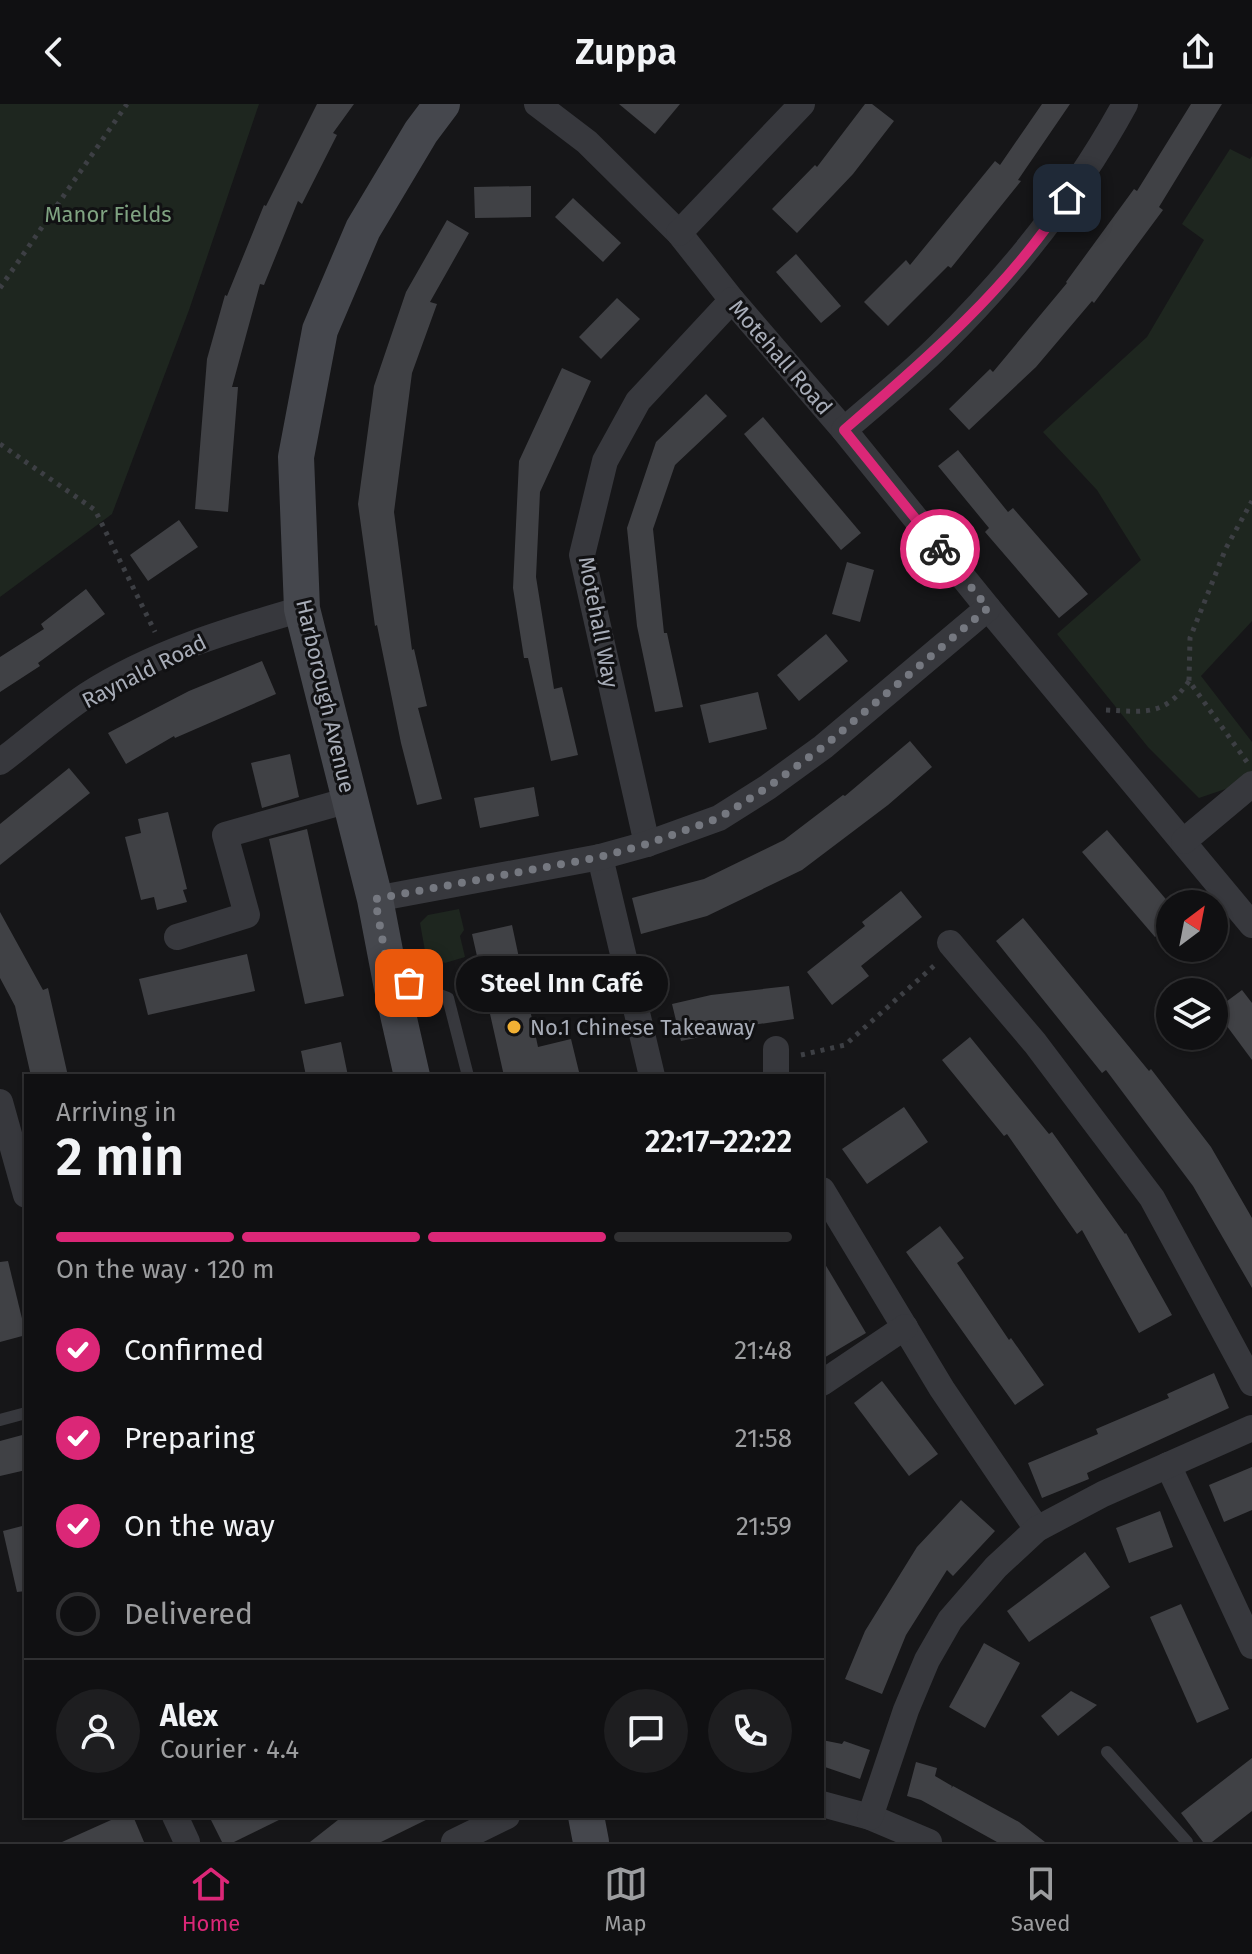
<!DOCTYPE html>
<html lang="en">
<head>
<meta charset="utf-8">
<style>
	body { margin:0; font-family:"Fira Sans",sans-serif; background:#1e1e20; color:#f1f3f6; height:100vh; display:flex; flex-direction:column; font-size:30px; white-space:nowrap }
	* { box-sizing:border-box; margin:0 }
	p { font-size:26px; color:#9c9d9f }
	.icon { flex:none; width:44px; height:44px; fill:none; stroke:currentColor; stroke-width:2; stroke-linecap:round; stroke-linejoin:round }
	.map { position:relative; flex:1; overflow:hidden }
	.panel { position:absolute; left:24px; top:970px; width:800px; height:744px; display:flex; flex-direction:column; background:#101012; border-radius:0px; box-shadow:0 2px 6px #0004,0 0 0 2px #303032 }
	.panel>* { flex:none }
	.needle { width:52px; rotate:32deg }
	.controls { position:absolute; left:1156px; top:786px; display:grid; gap:16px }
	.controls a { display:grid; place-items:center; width:72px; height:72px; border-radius:50%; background:#101012; box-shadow:0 2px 6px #0004,0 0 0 2px #303032; font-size:40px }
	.pin { position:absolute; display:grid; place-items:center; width:68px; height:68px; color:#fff; margin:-34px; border-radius:16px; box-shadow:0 4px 12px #0006 }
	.courier { position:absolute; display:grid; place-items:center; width:80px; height:80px; margin:-40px; border:6px solid #db2777; border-radius:50%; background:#fff; color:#222; box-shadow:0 2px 10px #0007 }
	.bubble { position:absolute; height:56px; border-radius:28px; background:#101012; box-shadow:0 2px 6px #0004,0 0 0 2px #303032; font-size:26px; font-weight:600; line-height:56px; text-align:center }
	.summary em { font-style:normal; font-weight:600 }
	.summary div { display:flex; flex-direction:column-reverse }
	.summary { display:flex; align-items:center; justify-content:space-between; height:136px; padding:0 32px }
	h1 { font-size:52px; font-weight:600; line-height:60px }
	.bar { display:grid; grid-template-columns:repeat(4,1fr); gap:12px 8px; align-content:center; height:96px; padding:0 32px }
	.bar i { height:10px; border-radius:6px; background:#303032 }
	.bar .on { background:#db2777 }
	.bar p { grid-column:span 4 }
	.line { display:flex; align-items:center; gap:20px; padding:0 32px; border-top:2px solid #303032 }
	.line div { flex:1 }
	.round { display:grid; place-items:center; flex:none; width:84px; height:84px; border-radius:42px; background:#1e1e20 }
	ol { padding:0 32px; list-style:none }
	li { display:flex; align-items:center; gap:24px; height:88px }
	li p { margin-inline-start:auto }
	li .icon { padding:8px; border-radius:50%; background:#db2777; color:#fff; stroke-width:4 }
	li:last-child { color:#9c9d9f }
	li i { width:44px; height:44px; border:4px solid #303032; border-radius:50% }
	header { display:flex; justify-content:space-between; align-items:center; height:104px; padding:0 32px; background:#101012; font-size:36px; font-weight:600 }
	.dock { display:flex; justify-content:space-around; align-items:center; height:112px; border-top:2px solid #303032; background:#101012; font-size:22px; color:#9c9d9f }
	.dock a { display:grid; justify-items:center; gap:4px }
	.dock .on { color:#db2777 }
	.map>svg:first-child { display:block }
	.green { fill:#1e261f }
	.building { fill:#404145 }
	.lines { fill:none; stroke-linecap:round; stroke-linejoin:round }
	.path { stroke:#3d3f44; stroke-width:5; stroke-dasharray:4 6; stroke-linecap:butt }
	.lane { stroke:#37383d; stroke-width:12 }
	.street { stroke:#37383d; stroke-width:26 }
	.secondary { stroke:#45474d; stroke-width:36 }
	.done { stroke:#757880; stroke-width:8; stroke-dasharray:0 14.4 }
	.route { stroke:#db2777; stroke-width:10 }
	.poi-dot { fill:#f2b134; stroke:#111113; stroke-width:3 }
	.labels { text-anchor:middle; stroke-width:6; stroke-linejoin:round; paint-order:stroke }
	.park-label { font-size:22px; fill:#7fa381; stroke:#111113 }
	.street-label { font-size:22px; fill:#a8adb8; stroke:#111113 }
	.poi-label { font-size:22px; fill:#a8adb8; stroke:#111113; text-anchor:start }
</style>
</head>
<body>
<header><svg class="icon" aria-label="back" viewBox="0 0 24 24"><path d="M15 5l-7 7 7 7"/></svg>Zuppa<svg class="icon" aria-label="share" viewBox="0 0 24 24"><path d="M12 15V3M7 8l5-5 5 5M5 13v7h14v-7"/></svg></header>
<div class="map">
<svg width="1252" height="1738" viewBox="0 0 1252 1738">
	<rect width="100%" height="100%" fill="#161618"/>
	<g class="green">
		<path d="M0 0H259L189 206 112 410 0 493Z"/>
		<path d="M1230 45 1250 55 1252 52V517L1201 572 1252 638V676L1199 694 1148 643 1057 530 1141 456 1097 386 1043 328 1147 233 1204 136 1182 120Z"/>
		<path d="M459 805 464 826 460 832 465 853 445 859 425 847 420 819 428 811Z"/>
	</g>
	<g class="building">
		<path d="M317 0H354L333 29 337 31 302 100 298 97 264 181 260 180 232 283H238L228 408 195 405 207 255 225 191 227 192 264 101 266 102Z"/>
		<path d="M619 0H680L655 30Z"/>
		<path d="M865 0H872L894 17 853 70 797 129 772 105 815 61 817 63Z"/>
		<path d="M1042 0H1070L1018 76 1021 77 951 164 948 162 888 222 864 198 906 156 910 161 995 57 1000 61Z"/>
		<path d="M1191 0H1222L1159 103 1163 106 1094 199 1092 197 1036 263 969 326 949 305 990 265 993 268 1067 179 1066 178 1134 85 1137 87Z"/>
		<path d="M531 82V113L475 114 474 83Z"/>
		<path d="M573 94 621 139 603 158 555 113Z"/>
		<path d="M447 116 469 129 430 198 437 200 412 269 394 408 412 546 414 545 427 602 418 604 442 695 417 701 401 639 377 521 375 522 358 400 374 282 406 188Z"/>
		<path d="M796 150 841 202 821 219 776 168Z"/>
		<path d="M617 194 640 215 601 255 579 233Z"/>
		<path d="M562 264 591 277 540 388 536 473 554 585 562 583 578 651 551 657 528 554H524L513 484 519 357Z"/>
		<path d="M706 290 727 312 675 361 653 425 664 529H667L683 603 655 608 637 522 627 424 656 338Z"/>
		<path d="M763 313 861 429 841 446 744 330Z"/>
		<path d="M958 346 1008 408 1013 404 1088 490 1059 514 985 428 989 424 938 362Z"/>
		<path d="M179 416 198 443 148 477 130 451Z"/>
		<path d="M847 458 874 466 860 518 832 510Z"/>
		<path d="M86 485 105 510 38 559 40 562 0 588V553L44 525 41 520Z"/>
		<path d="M826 530 848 557 799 597 777 571Z"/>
		<path d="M262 557 276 590 175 634 174 632 126 660 108 629 189 587Z"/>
		<path d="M758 588 767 625 709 639 700 601Z"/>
		<path d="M910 637 932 663 888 701 802 766 707 812 641 830 632 794 704 775 784 736 843 691 845 692Z"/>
		<path d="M290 650 299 693 262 704 251 659Z"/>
		<path d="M69 664 90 689 0 761V720Z"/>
		<path d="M534 683 539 712 480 724 474 694Z"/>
		<path d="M168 708 187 785 183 786 187 798 157 806 154 793 141 796 125 733 141 729 138 715Z"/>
		<path d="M307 725 344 892 305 900 269 735Z"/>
		<path d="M1107 726 1170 800V820L1155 833 1082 748Z"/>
		<path d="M901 787 922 813 861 862 869 872 832 901 807 868 865 822 862 818Z"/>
		<path d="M0 808 43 886 48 884 68 972H31L15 902 0 874Z"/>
		<path d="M1023 814 1149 967 1151 965 1211 1043 1252 1114V1184L1193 1082 1106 966 1102 969 996 837Z"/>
		<path d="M512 821 538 943 571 935 580 972H504L472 830Z"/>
		<path d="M247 850 255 887 148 911 139 875Z"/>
		<path d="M789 882 794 915 718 926 719 929 681 937 672 900 711 891Z"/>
		<path d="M1242 886 1252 899V956L1215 906Z"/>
		<path d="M970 933 1049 1030 1052 1028 1125 1130 1126 1129 1172 1211 1139 1229 1082 1126 1077 1130 1007 1030 1004 1032 942 956Z"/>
		<path d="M341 938 348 972H306L301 947Z"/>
		<path d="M904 1003 928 1038 867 1080 842 1045Z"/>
		<path d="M940 1122 964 1154 957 1159 1009 1236 1011 1234 1044 1281 1015 1301 906 1148Z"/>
		<path d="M822 1155 866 1229 822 1255Z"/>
		<path d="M8 1157 26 1231 0 1238V1158Z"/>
		<path d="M1214 1269 1229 1304 1087 1369 1089 1375 1042 1394 1028 1359 1098 1330 1096 1325 1169 1294 1167 1290Z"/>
		<path d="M882 1277 938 1350 909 1372 854 1299Z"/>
		<path d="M26 1330V1366L0 1372V1337Z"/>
		<path d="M1252 1363V1406L1224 1418 1209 1381Z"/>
		<path d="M961 1396 995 1427 953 1472 947 1466 906 1531 882 1590 845 1575 865 1527 917 1443Z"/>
		<path d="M1160 1407 1173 1443 1129 1459 1116 1424Z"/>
		<path d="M26 1421V1487L17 1488 3 1427Z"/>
		<path d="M1085 1448 1110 1483 1029 1538 1007 1507Z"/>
		<path d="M1181 1500 1229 1605 1197 1619 1150 1513Z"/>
		<path d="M984 1539 1020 1559 985 1624 949 1603Z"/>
		<path d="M1071 1587 1097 1601 1058 1632 1041 1612Z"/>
		<path d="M822 1636 842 1640 844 1637 870 1646 860 1675 822 1662Z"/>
		<path d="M1252 1654V1707L1212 1738H1203L1181 1709Z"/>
		<path d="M916 1658 937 1664 935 1672 952 1682 951 1684 953 1682 1019 1718 1045 1738H997L921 1696 907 1692Z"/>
		<path d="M120 1712H133L144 1738H62Z"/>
		<path d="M209 1712H287L234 1738H222Z"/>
		<path d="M343 1712H434L381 1738H310Z"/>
	</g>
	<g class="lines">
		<g class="path">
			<path d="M0 184 127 0"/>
			<path d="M0 340 95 406 155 528"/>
			<path d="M1106 606C1146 608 1165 612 1189 577"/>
			<path d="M1247 658 1189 577 1190 534 1226 444 1252 397"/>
			<path d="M801 951 845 941 936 860"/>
		</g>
		<g class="lane">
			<path d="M396 874 448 894 468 972"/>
			<path d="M0 1316 26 1309"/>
			<path d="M1107 1648 1187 1738"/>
		</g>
		<g class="street">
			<path d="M537 0 587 38 679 129 732 196 844 326 988 504 1252 821"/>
			<path d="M679 129 802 0"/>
			<path d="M844 326C876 298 910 271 940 241 1013 169 1076 90 1125 0"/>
			<path d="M0 658C29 636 57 611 87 591 152 549 229 526 302 505"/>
			<path d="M1184 737 1252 680"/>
			<path d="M647 740 582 451 605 357 638 297 732 196"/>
			<path d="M600 753 652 972"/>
			<path d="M375 795 600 753 647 740 719 714 768 683 823 643 988 504"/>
			<path d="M177 833 247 811 225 731 349 696"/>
			<path d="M950 839 1035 939 1152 1094 1252 1279"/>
			<path d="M776 972V945"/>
			<path d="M0 998 26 1091"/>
			<path d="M822 1086 942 1285 1037 1425"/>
			<path d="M822 1279 905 1223"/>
			<path d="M1168 1361 1252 1542"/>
			<path d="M822 1700 870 1713 929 1738"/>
			<path d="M175 1712 187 1738"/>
			<path d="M870 1713 906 1606 927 1556 950 1516 996 1463 1037 1425 1103 1390 1252 1324"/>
			<path d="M454 1738 507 1712"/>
		</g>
		<g class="secondary">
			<path d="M412 972 392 884 375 795 302 505 296 353 320 226 363 125 421 28 442 0"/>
			<path d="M586 1712 591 1738"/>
		</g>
	</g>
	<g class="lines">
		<path class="done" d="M409 879 389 871 375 795 600 753 647 740 719 714 768 683 823 643 988 504 940 445"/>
		<path class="route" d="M940 445 844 326C925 256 1008 185 1067 94"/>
	</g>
	<circle class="poi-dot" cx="514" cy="923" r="8"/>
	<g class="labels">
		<g class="park-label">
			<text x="108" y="118">Manor Fields</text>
		</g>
		<g class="street-label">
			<text transform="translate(781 253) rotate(49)" y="8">Motehall Road</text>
			<text transform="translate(599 518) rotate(79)" y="8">Motehall Way</text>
			<text transform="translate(144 567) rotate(-27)" y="8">Raynald Road</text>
			<text transform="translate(326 592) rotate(77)" y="8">Harborough Avenue</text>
		</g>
		<g class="poi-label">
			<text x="530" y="931">No.1 Chinese Takeaway</text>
		</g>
	</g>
</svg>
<div class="controls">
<a><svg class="needle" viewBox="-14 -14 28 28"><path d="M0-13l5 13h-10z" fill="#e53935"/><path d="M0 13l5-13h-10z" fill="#9c9d9f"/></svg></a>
<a><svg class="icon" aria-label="layers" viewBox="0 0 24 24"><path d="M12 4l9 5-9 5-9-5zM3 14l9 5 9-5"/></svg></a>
</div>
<div class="pin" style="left:409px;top:879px;background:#ea580c"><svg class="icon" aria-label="bag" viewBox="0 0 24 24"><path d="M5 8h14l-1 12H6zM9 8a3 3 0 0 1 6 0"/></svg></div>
<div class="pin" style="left:1067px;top:94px;background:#1f2937"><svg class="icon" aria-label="home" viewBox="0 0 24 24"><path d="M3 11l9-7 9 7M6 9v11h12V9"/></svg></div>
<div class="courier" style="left:940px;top:445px"><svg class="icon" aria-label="bike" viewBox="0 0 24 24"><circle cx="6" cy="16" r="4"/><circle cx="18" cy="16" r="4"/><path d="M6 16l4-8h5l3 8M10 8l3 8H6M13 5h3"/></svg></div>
<div class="bubble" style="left:456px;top:852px;width:212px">Steel Inn Café</div>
<section class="panel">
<div class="summary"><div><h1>2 min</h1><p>Arriving in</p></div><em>22:17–22:22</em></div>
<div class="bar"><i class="on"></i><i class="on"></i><i class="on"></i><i></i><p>On the way · 120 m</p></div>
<ol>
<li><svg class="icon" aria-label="check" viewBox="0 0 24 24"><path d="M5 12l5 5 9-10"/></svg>Confirmed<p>21:48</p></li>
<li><svg class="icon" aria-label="check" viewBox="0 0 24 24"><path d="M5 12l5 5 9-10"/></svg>Preparing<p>21:58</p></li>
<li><svg class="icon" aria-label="check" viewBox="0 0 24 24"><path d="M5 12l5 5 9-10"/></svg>On the way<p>21:59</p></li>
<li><i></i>Delivered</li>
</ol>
<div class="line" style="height:144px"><a class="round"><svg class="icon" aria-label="person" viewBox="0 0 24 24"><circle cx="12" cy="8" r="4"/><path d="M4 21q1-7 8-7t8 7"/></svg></a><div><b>Alex</b><p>Courier · 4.4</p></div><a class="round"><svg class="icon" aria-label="chat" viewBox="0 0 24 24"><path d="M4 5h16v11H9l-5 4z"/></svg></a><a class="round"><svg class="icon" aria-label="phone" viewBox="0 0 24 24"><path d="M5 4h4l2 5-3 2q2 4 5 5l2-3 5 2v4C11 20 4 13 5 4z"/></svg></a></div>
</section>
</div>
<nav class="dock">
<a class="on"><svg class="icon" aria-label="home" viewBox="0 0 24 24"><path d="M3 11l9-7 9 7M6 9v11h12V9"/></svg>Home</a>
<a><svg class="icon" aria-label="map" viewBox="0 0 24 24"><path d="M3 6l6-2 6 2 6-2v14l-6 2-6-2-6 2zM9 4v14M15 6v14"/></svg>Map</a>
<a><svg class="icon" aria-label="saved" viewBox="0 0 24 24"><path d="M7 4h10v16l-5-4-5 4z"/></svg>Saved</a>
</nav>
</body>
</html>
